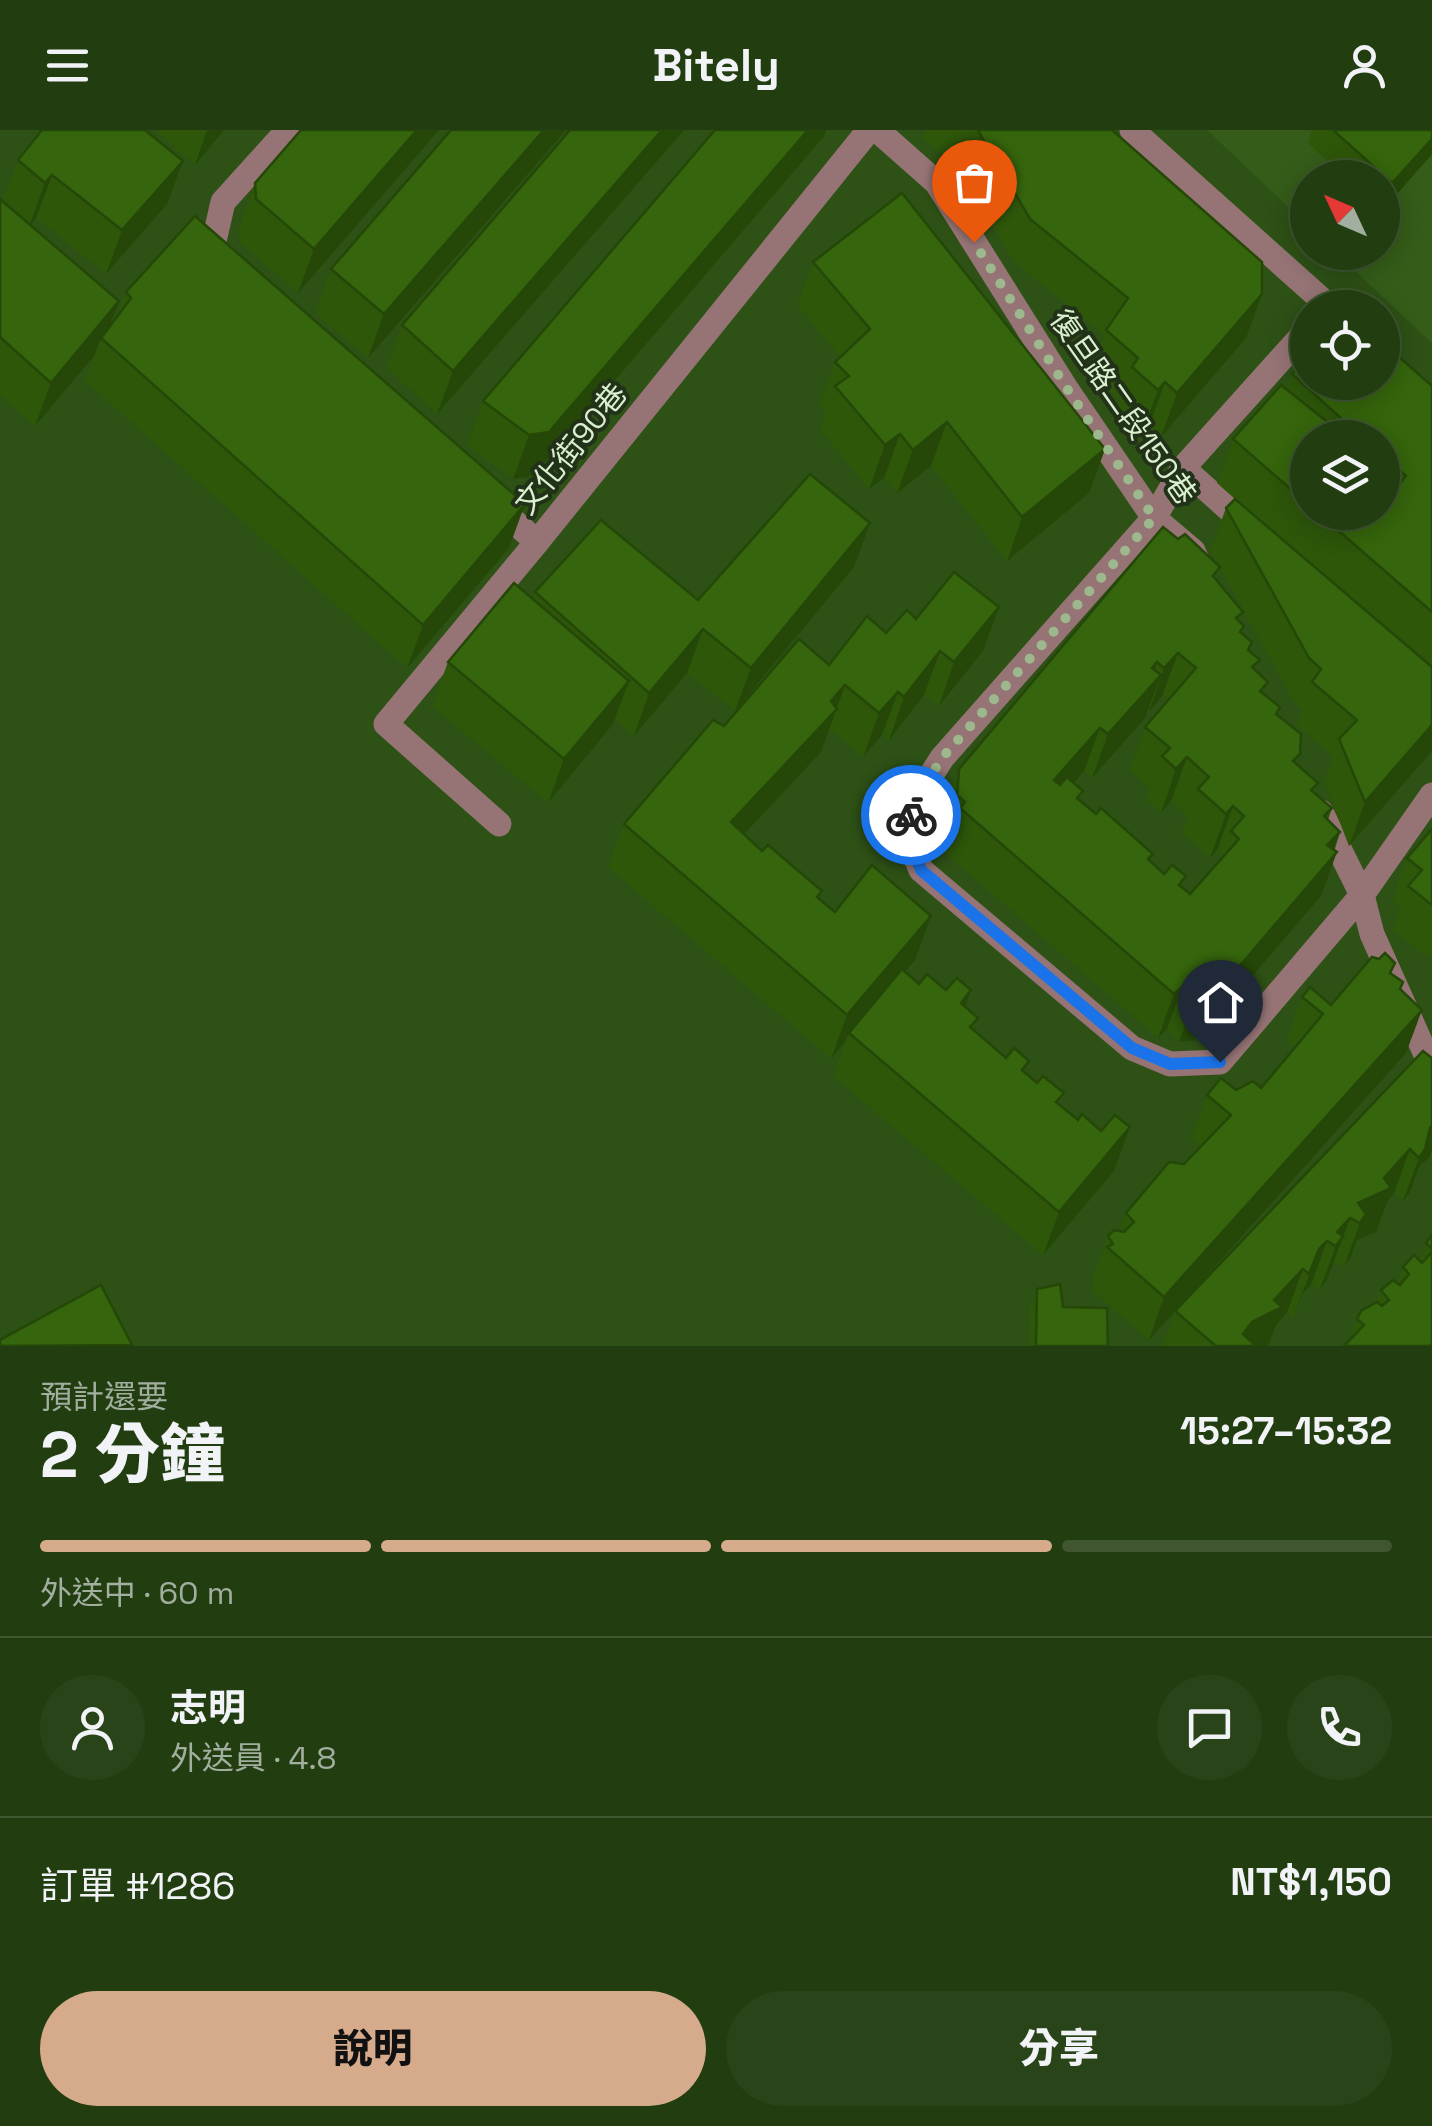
<!DOCTYPE html>
<html lang="zh-TW">
<head>
<meta charset="utf-8">
<style>
	body { margin:0; font-family:"Space Grotesk","Noto Sans TC",sans-serif; background:#2a4419; color:#f1f3f6; height:100vh; display:flex; flex-direction:column; font-size:38px; white-space:nowrap }
	* { box-sizing:border-box; margin:0 }
	p { font-size:32px; color:#a2ae9f }
	.icon { flex:none; width:55px; height:55px; fill:none; stroke:currentColor; stroke-width:2; stroke-linecap:round; stroke-linejoin:round }
	.map { position:relative; height:1216px; overflow:hidden }
	.side { display:flex; flex-direction:column; background:#223d10; flex:1 }
	.side>* { flex:none }
	.needle { width:65px; rotate:314deg }
	.tools { position:absolute; left:1290px; top:30px; display:grid; gap:20px }
	.tools a { display:grid; place-items:center; width:110px; height:110px; border-radius:50%; background:#223d10; box-shadow:0 5px 25px #0003,0 0 0 2px #3f5630; font-size:50px }
	.pin { position:absolute; display:grid; place-items:center; width:85px; height:85px; color:#fff; margin:-102px -42px; border-radius:50% 50% 50% 0; rotate:-45deg; box-shadow:0 0 10px #0007 }
	.pin .icon { rotate:45deg }
	.courier { position:absolute; display:grid; place-items:center; width:100px; height:100px; margin:-50px; border:8px solid #1a73e8; border-radius:50%; background:#fff; color:#222; box-shadow:0 2px 12px #0007 }
	.summary em { font-style:normal; font-weight:800 }
	.summary div { display:flex; flex-direction:column-reverse }
	.summary { display:flex; align-items:center; justify-content:space-between; height:170px; padding:0 40px }
	h1 { font-size:65px; font-weight:800; line-height:75px }
	.bar { display:grid; grid-template-columns:repeat(4,1fr); gap:15px 10px; align-content:center; height:120px; padding:0 40px }
	.bar i { height:12px; border-radius:8px; background:#3f5630 }
	.bar .active { background:#d6ab8b }
	.bar p { grid-column:span 4 }
	.line { display:flex; align-items:center; gap:25px; padding:0 40px; border-top:2px solid #3f5630 }
	.line div { flex:1 }
	.round { display:grid; place-items:center; flex:none; width:105px; height:105px; border-radius:52px; background:#2a4419 }
	.cta { display:flex; gap:20px; margin-top:auto; padding:20px 40px }
	.cta a { flex:1; height:115px; border-radius:60px; background:#d6ab8b; color:#111; font-size:40px; font-weight:800; line-height:115px; text-align:center }
	.cta a+a { background:#2a4419; color:#f1f3f6 }
	header { display:flex; justify-content:space-between; align-items:center; height:130px; padding:0 40px; background:#223d10; font-size:45px; font-weight:800 }
	.map>svg:first-child { display:block }
	.built { fill:#355c19 }
	.lines { fill:none; stroke-linecap:round; stroke-linejoin:round }
	.minor { stroke:#967475; stroke-width:25 }
	.wall { fill:#2e570a; fill-rule:evenodd }
	.shaded-wall { fill:#254708 }
	.building { fill:#35650c; stroke:#254708; stroke-width:2.5; fill-rule:evenodd }
	.done { stroke:#9eb88e; stroke-width:10; stroke-dasharray:0 18 }
	.route { stroke:#1a73e8; stroke-width:12 }
	.labels { text-anchor:middle; stroke-width:8; stroke-linejoin:round; paint-order:stroke }
	.street-label { font-size:30px; fill:#daefcf; stroke:#223219 }
</style>
</head>
<body>
<header><svg class="icon" aria-label="menu" viewBox="0 0 24 24"><path d="M4 6h16M4 12h16M4 18h16"/></svg>Bitely<svg class="icon" aria-label="person" viewBox="0 0 24 24"><circle cx="12" cy="8" r="4"/><path d="M4 21q1-7 8-7t8 7"/></svg></header>
<div class="map">
<svg width="1432" height="1216" viewBox="0 0 1432 1216">
	<rect width="100%" height="100%" fill="#2e5116"/>
	<path class="built" d="M1207 0H1432V213L1336 123 1382 122V48H1308L1307 95Z"/>
	<g class="lines">
		<g class="minor">
			<path d="M877 0 937 53 1065 257 1154 388 1193 421 1199 435"/>
			<path d="M1132 0 1331 178"/>
			<path d="M225 131 212 120 223 72 288 0"/>
			<path d="M1308 199 1183 338 1154 388 942 628 914 672 906 704 921 740 1132 918 1170 934 1220 932 1362 765 1432 665"/>
			<path d="M1183 338 1250 398"/>
			<path d="M492 372 537 412 869 0"/>
			<path d="M1321 682 1362 765 1372 804 1432 938"/>
			<path d="M499 694 386 594 537 412"/>
		</g>
	</g>
	<g class="wall">
		<path d="M155 0H224L195 35Z"/>
		<path d="M439 0 298 163 240 113 239 97 255 53Z"/>
		<path d="M451 0 368 228 315 183 331 139Z"/>
		<path d="M570 0H684L437 284 386 238 402 195Z"/>
		<path d="M925 0H1112L1262 164 1246 208 1161 307 1149 296 1142 304 1116 281 1120 270 1090 244 1104 205 1014 132 989 89 993 80 974 67 959 38 922 8Z"/>
		<path d="M1312 0H1432V24L1383 80 1382 48H1346L1308 13Z"/>
		<path d="M824 6 533 346 513 349 467 315 483 271Z"/>
		<path d="M18 30 183 31 167 74 106 144 36 88 30 95 119 171 110 195 116 188 126 162 509 418 407 538 85 251 94 226 35 296 0 265V69L2 71Z"/>
		<path d="M813 132 1105 319 1089 363 1007 431 931 336 897 363 884 348 869 359 820 300 826 282 819 275 835 232 840 227 797 175Z"/>
		<path d="M1292 244 1432 256V621L1349 716 1324 652 1333 627 1296 595 1302 580 1293 571 1220 438 1216 449 1243 482 1239 491 1241 503 1252 512 1249 520 1264 564 1277 585 1296 634 1318 653 1314 663 1332 678 1328 690 1340 702 1321 766 1210 895 1194 910 1179 912 1167 899 1158 908 944 722 947 713 941 709 943 682 959 639 1178 409 1218 436 1210 421 1226 378 1235 369 1217 353 1233 309 1286 259ZM1308 308H1382V382H1308ZM1162 566 1168 571 1145 597 1129 640 1150 659 1146 670 1161 683 1171 671 1188 686 1182 703 1210 728 1217 720 1223 725 1190 764 1182 757 1186 746 1164 744 1080 670 1074 653 1084 641 1092 648 1145 588 1148 581Z"/>
		<path d="M854 437 735 581 687 543 634 606 615 590 613 594 548 673 432 576 448 532 533 469 535 462 698 470Z"/>
		<path d="M999 477 983 521 939 576 924 565 889 610 882 605 863 627 829 599 821 622 744 704 835 782 915 830 905 842 919 854 965 877 978 888 974 900 1060 975 1114 1041 1043 1125 833 946 845 912 831 929 608 737 624 694 724 596 886 503 916 489Z"/>
		<path d="M1432 699V821L1427 827 1392 800 1400 778 1392 771 1407 728Z"/>
		<path d="M1391 843 1400 860 1406 923 1178 1178 1432 928V1029L1430 1026 1419 1037 1410 1062 1403 1071 1394 1063 1387 1072 1376 1102 1357 1110 1350 1128 1344 1137 1334 1132 1327 1150 1320 1159 1311 1155 1303 1163 1293 1188 1287 1182 1276 1195 1268 1216H1162L1175 1181 1149 1210 1092 1161 1094 1154 1092 1150 1108 1106 1119 1101 1126 1083 1184 1034 1201 1017 1191 1008 1207 965 1261 958 1295 918 1286 911 1302 867 1331 875Z"/>
		<path d="M1432 1105V1216L1349 1211 1361 1181 1376 1172 1381 1160 1397 1153 1403 1137 1420 1130 1426 1113Z"/>
		<path d="M1037 1159 1063 1177 1108 1216H1029L1030 1178Z"/>
	</g>
	<g class="shaded-wall">
		<path d="M207 0H224L195 35Z"/>
		<path d="M417 0H439L298 163 314 119Z"/>
		<path d="M544 0H566L368 228 384 184Z"/>
		<path d="M662 0H684L437 284 453 241Z"/>
		<path d="M808 0H826L824 6 533 346 513 349 529 305Z"/>
		<path d="M1432 9V24L1383 80 1392 53Z"/>
		<path d="M183 31 167 74 106 144 122 100Z"/>
		<path d="M52 45 36 88 29 97 45 53Z"/>
		<path d="M1262 164 1246 208 1161 307 1177 263Z"/>
		<path d="M119 171 104 211 101 208 94 226 35 296 51 253Z"/>
		<path d="M1165 252 1149 296 1142 304 1158 260Z"/>
		<path d="M947 292 931 336 897 363 913 320Z"/>
		<path d="M900 304 884 348 869 359 885 315Z"/>
		<path d="M1105 319 1089 363 1007 431 1022 387Z"/>
		<path d="M525 374 509 418 407 538 423 495Z"/>
		<path d="M870 393 854 437 735 581 751 538Z"/>
		<path d="M999 477 983 521 939 576 954 532Z"/>
		<path d="M703 499 687 543 634 606 649 563Z"/>
		<path d="M940 521 924 565 889 610 904 567Z"/>
		<path d="M1178 523 1162 566 1149 582 1164 538Z"/>
		<path d="M1157 532 1147 560 1161 545 1145 588 1092 648 1108 604Z"/>
		<path d="M629 551 613 594 548 673 564 629Z"/>
		<path d="M845 555 821 622 715 735 731 692Z"/>
		<path d="M898 562 882 605 863 627 879 583Z"/>
		<path d="M1432 595V621L1349 716 1365 672Z"/>
		<path d="M1100 598 1084 641 1038 694 1054 650Z"/>
		<path d="M1187 627 1171 671 1161 683 1176 639Z"/>
		<path d="M1233 676 1217 720 1210 728 1226 684Z"/>
		<path d="M1340 702 1329 731 1337 722 1321 766 1210 895 1194 910 1179 912 1195 869Z"/>
		<path d="M931 786 915 830 851 905 849 903 845 912 831 929 847 885Z"/>
		<path d="M1183 856 1167 899 1158 908 1174 864Z"/>
		<path d="M971 860 955 904 961 873Z"/>
		<path d="M1422 880 1406 923 1149 1210 1164 1167Z"/>
		<path d="M1432 996V1020L1430 1026 1419 1037 1410 1062 1403 1071 1430 998Z"/>
		<path d="M1130 997 1114 1041 1043 1125 1059 1082Z"/>
		<path d="M1410 1019 1394 1063 1387 1072 1376 1102 1357 1110 1350 1128 1344 1137 1360 1093 1358 1073 1384 1048Z"/>
		<path d="M1350 1088 1327 1150 1320 1159 1336 1116 1337 1102Z"/>
		<path d="M1327 1111 1311 1155 1303 1163 1293 1188 1319 1119Z"/>
		<path d="M1303 1139 1287 1182 1276 1195 1268 1216H1239L1243 1204 1252 1192Z"/>
	</g>
	<g class="building">
		<path d="M42 0H145L183 31 122 100 52 45 45 53 18 30Z"/>
		<path d="M301 0H417L314 119 256 69 255 53Z"/>
		<path d="M451 0H544L384 184 331 139Z"/>
		<path d="M570 0H662L453 241 402 195Z"/>
		<path d="M715 0H808L549 302 529 305 483 271Z"/>
		<path d="M978 0H1112L1262 132V164L1177 263 1165 252 1158 260 1132 237 1138 228 1106 200 1128 168 1030 89 1005 46 1011 38 990 23Z"/>
		<path d="M1333 0H1432V9L1392 53Z"/>
		<path d="M902 63 1105 319 1022 387 947 292 913 320 900 304 885 315 835 256 849 246 835 232 870 199 813 132Z"/>
		<path d="M0 69 119 171 51 253 0 207Z"/>
		<path d="M195 86 525 374 423 495 101 208 131 168 126 162Z"/>
		<path d="M1382 212 1432 256V482L1317 382H1382V342L1398 356 1406 346 1382 325V308H1363L1292 244 1308 225V252H1382Z"/>
		<path d="M1281 255 1330 294 1334 289 1357 308H1308V374L1233 309Z"/>
		<path d="M810 344 870 393 751 538 703 499 649 563 535 462 601 390 698 470Z"/>
		<path d="M1235 369 1432 537V595L1365 672 1339 609 1357 590 1312 552 1321 539 1309 528 1226 378Z"/>
		<path d="M1163 397 1178 409 1185 404 1220 437 1213 446 1243 482 1236 488 1244 496 1240 502 1252 512 1248 520 1260 530 1252 537 1268 552 1260 561 1280 577 1276 584 1301 604 1300 624 1293 631 1318 653 1311 660 1332 678 1324 686 1340 702 1327 715 1337 722 1226 852 1210 866 1195 869 1183 856 1174 864 960 678 965 672 957 665 959 639ZM1178 523 1196 538 1145 597 1170 618 1162 626 1176 639 1187 627 1209 647 1198 659 1226 684 1233 676 1244 686 1231 701 1239 709 1190 764 1179 755 1186 746 1172 735 1164 744 1148 729 1153 724 1101 678 1096 684 1077 668 1083 661 1067 647 1060 655 1054 650 1100 598 1108 604 1161 545 1152 538 1157 532 1164 538Z"/>
		<path d="M954 442 999 477 954 532 940 521 904 567 898 562 879 583 845 555 831 571 837 579 731 692 762 721 768 715 822 761 817 767 835 782 872 735 931 786 847 885 624 694 713 590 724 596 799 509 829 535 867 486 886 503 907 480 916 489Z"/>
		<path d="M514 453 629 551 564 629 448 532Z"/>
		<path d="M1432 699V775L1408 756 1422 740 1407 728Z"/>
		<path d="M1385 823 1395 833 1390 843 1403 852 1400 859 1422 880 1164 1167 1107 1117 1113 1114 1108 1106 1114 1100 1124 1102 1134 1092 1126 1083 1169 1032 1184 1034 1231 985 1207 965 1221 948 1236 960 1253 951 1261 958 1323 884 1302 867 1310 857 1331 875 1372 827 1379 829Z"/>
		<path d="M902 839 919 854 927 844 946 860 957 848 971 860 961 873 978 888 970 897 1006 928 1014 918 1029 931 1022 940 1037 953 1043 946 1064 963 1056 972 1078 990 1082 984 1101 1001 1115 985 1130 997 1059 1082 849 903Z"/>
		<path d="M1423 921 1432 928V996L1430 998 1425 1019 1419 1028 1410 1019 1384 1048 1391 1058 1358 1073 1366 1084 1360 1093 1350 1088 1337 1102 1343 1106 1336 1116 1327 1111 1319 1119 1309 1144 1303 1139 1274 1170 1282 1177 1252 1192 1243 1204 1256 1216H1216L1175 1181Z"/>
		<path d="M1432 1105V1119L1426 1113Z"/>
		<path d="M1432 1122V1214L1430 1216H1344L1364 1195 1357 1189 1361 1181 1377 1172 1382 1176 1389 1170 1381 1160 1393 1150 1400 1155 1409 1144 1403 1137 1414 1125 1422 1133Z"/>
		<path d="M1060 1154 1063 1177 1107 1178 1108 1216H1036L1037 1159Z"/>
		<path d="M101 1155 132 1215 0 1216V1210Z"/>
	</g>
	<g class="lines">
		<path class="done" d="M911 685 914 672 942 628 1154 388 1066 257 974 112"/>
		<path class="route" d="M911 685 906 704 921 740 1132 918 1170 934 1220 932"/>
	</g>
	<g class="labels">
		<g class="street-label">
			<text transform="translate(1123 277) rotate(55)" y="10">復旦路二段150巷</text>
			<text transform="translate(571 319) rotate(-51)" y="10">文化街90巷</text>
		</g>
	</g>
</svg>
<div class="tools">
<a><svg class="needle" viewBox="-14 -14 28 28"><path d="M0-13l5 13h-10z" fill="#e53935"/><path d="M0 13l5-13h-10z" fill="#a2ae9f"/></svg></a>
<a><svg class="icon" aria-label="locate" viewBox="0 0 24 24"><circle cx="12" cy="12" r="6"/><path d="M12 2v4M12 18v4M2 12h4M18 12h4"/></svg></a>
<a><svg class="icon" aria-label="layers" viewBox="0 0 24 24"><path d="M12 4l9 5-9 5-9-5zM3 14l9 5 9-5"/></svg></a>
</div>
<div class="pin" style="left:974px;top:112px;background:#ea580c"><svg class="icon" aria-label="bag" viewBox="0 0 24 24"><path d="M5 8h14l-1 12H6zM9 8a3 3 0 0 1 6 0"/></svg></div>
<div class="pin" style="left:1220px;top:932px;background:#1f2937"><svg class="icon" aria-label="home" viewBox="0 0 24 24"><path d="M3 11l9-7 9 7M6 9v11h12V9"/></svg></div>
<div class="courier" style="left:911px;top:685px"><svg class="icon" aria-label="bike" viewBox="0 0 24 24"><circle cx="6" cy="16" r="4"/><circle cx="18" cy="16" r="4"/><path d="M6 16l4-8h5l3 8M10 8l3 8H6M13 5h3"/></svg></div>
</div>
<section class="side">
<div class="summary"><div><h1>2 分鐘</h1><p>預計還要</p></div><em>15:27–15:32</em></div>
<div class="bar"><i class="active"></i><i class="active"></i><i class="active"></i><i></i><p>外送中 · 60 m</p></div>
<div class="line" style="height:180px"><a class="round"><svg class="icon" aria-label="person" viewBox="0 0 24 24"><circle cx="12" cy="8" r="4"/><path d="M4 21q1-7 8-7t8 7"/></svg></a><div><b>志明</b><p>外送員 · 4.8</p></div><a class="round"><svg class="icon" aria-label="chat" viewBox="0 0 24 24"><path d="M4 5h16v11H9l-5 4z"/></svg></a><a class="round"><svg class="icon" aria-label="phone" viewBox="0 0 24 24"><path d="M5 4h4l2 5-3 2q2 4 5 5l2-3 5 2v4C11 20 4 13 5 4z"/></svg></a></div>
<div class="line" style="height:130px"><div>訂單 #1286</div><b>NT$1,150</b></div>
<div class="cta"><a>說明</a><a>分享</a></div>
</section>
</body>
</html>
